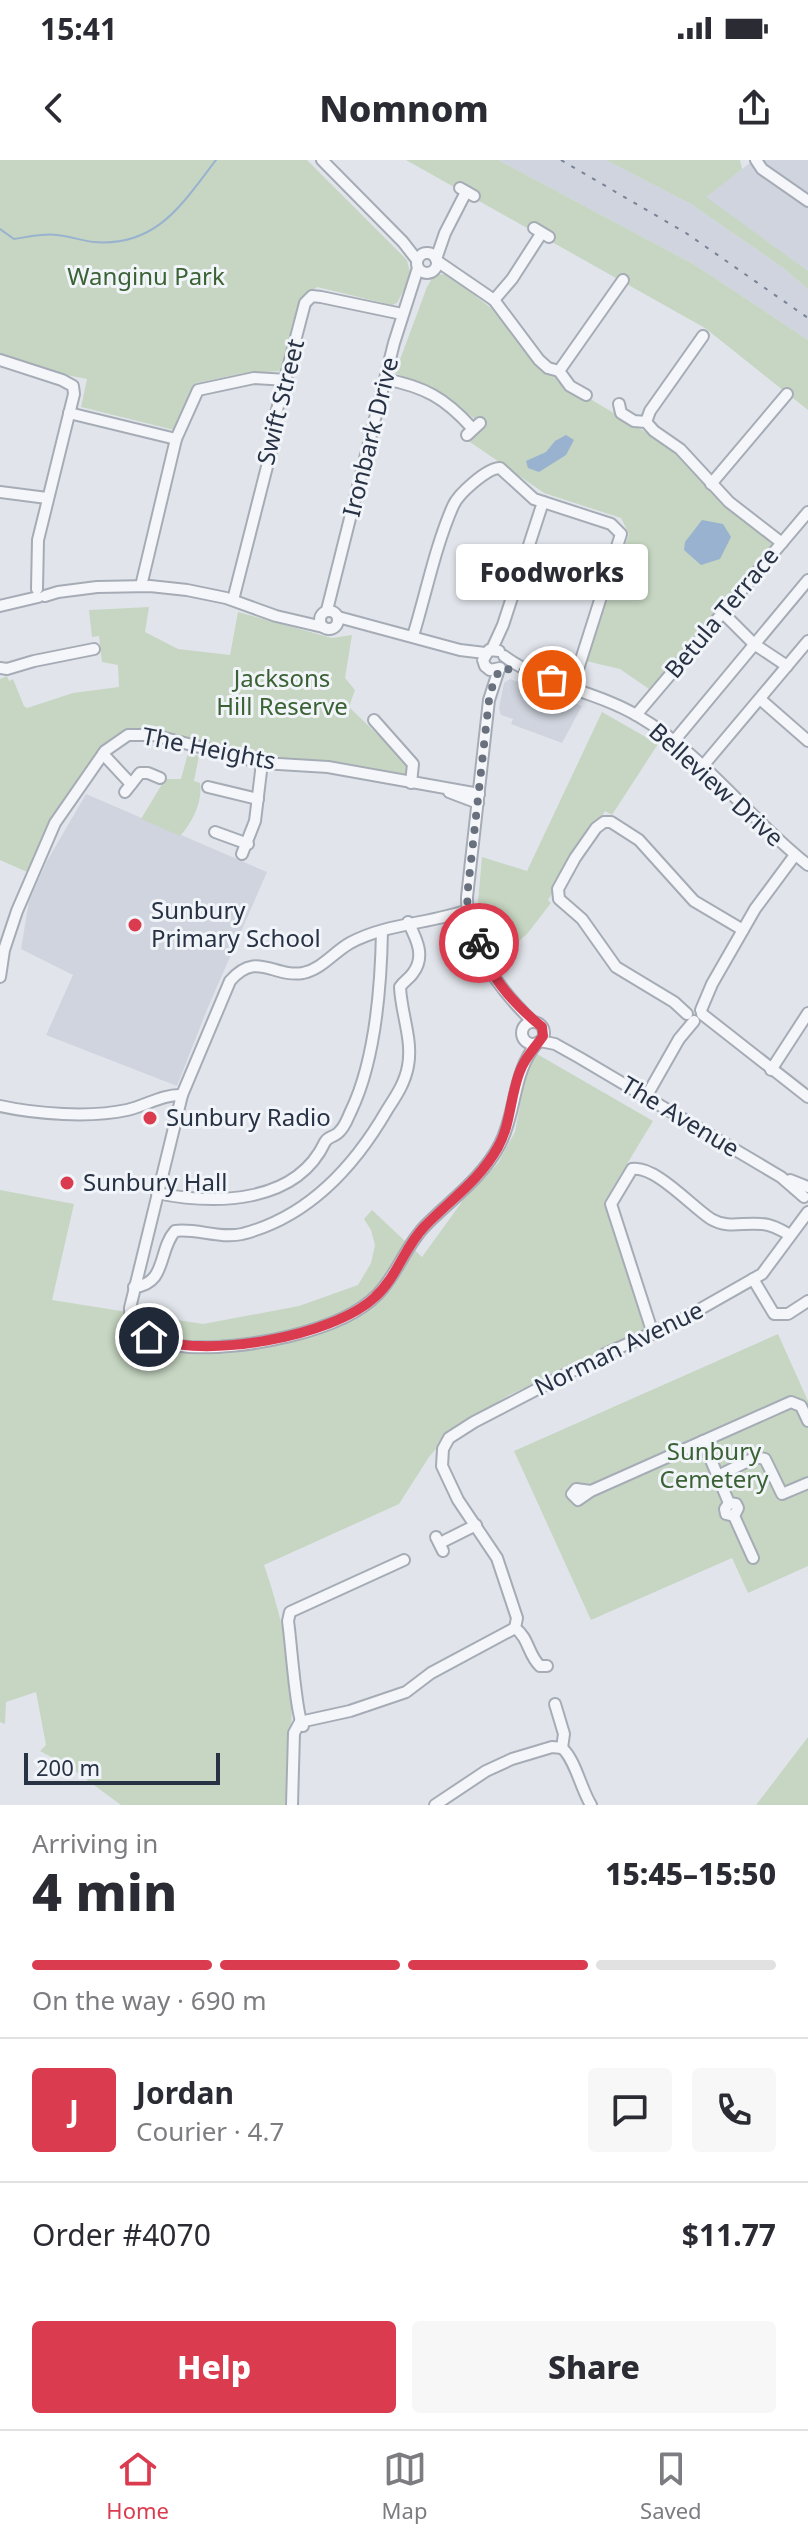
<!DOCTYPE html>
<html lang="en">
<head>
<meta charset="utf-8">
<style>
	body { margin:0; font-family:"Noto Sans",sans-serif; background:#f7f7f7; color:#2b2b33; height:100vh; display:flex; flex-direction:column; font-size:30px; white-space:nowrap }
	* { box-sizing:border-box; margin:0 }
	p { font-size:26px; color:#7c7c81 }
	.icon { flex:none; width:44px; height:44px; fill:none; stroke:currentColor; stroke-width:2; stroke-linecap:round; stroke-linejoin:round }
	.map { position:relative; height:1645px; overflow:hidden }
	.details { display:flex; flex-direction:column; background:#fff; flex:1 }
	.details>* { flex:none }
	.scale { position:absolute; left:24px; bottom:20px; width:196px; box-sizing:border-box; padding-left:8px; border:4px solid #283245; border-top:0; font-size:22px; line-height:28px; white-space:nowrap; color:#283245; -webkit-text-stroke:6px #f1f4f8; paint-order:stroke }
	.pin { position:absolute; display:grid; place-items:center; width:68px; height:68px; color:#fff; margin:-34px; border:4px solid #fff; border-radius:50%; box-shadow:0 2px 8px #0007 }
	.courier { position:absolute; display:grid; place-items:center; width:80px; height:80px; margin:-40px; border:6px solid #db3b4f; border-radius:50%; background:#fff; color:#222; box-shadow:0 2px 10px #0007 }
	.bubble { position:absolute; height:56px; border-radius:8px; background:#fff; box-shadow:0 2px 6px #0004; font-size:26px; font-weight:800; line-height:56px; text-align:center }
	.headline em { font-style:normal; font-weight:800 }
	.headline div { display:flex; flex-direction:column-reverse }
	.headline { display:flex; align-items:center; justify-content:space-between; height:136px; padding:0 32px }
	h1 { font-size:52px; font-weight:800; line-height:60px }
	.bar { display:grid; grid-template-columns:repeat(4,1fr); gap:12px 8px; align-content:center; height:96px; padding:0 32px }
	.bar i { height:10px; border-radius:6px; background:#e1e1e2 }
	.bar .current { background:#db3b4f }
	.bar p { grid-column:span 4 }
	.line { display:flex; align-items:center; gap:20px; padding:0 32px; border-top:2px solid #e1e1e2 }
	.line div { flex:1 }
	.round { display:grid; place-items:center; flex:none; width:84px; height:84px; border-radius:8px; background:#f7f7f7 }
	.cta { display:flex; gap:16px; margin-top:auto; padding:16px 32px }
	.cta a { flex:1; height:92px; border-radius:8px; background:#db3b4f; color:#fff; font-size:32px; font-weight:800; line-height:92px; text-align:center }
	.cta a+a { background:#f7f7f7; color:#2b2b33 }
	.status { display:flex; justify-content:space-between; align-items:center; height:56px; padding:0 40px; background:#fff; direction:ltr }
	.status svg { height:22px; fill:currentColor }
	header { display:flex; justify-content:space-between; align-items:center; height:104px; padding:0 32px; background:#fff; font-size:36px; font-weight:800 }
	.menu { display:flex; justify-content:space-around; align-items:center; height:112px; border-top:2px solid #e1e1e2; background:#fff; font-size:22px; color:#7c7c81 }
	.menu a { display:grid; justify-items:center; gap:4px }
	.menu .current { color:#db3b4f }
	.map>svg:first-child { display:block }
	.built { fill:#cfd4de }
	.green { fill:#c6d6c2 }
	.water { fill:#99b2cf }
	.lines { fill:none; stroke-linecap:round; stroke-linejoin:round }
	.stream { stroke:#99b2cf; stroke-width:2 }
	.minor-casing { stroke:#a6acb6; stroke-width:14 }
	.minor { stroke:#f5f6f9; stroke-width:10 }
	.rail { stroke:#798397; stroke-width:2; stroke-dasharray:4 8; stroke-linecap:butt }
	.done { stroke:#69717f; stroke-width:8; stroke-dasharray:0 14.4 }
	.route { stroke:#db3b4f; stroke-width:10 }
	.poi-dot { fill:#db3b4f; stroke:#f1f4f8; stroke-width:3 }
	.labels { text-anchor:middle; stroke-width:6; stroke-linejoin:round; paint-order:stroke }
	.park-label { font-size:24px; fill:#3b6234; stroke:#f1f4f8 }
	.street-label { font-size:24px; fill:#283245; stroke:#f1f4f8 }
	.poi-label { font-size:24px; fill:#283245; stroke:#f1f4f8; text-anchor:start }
</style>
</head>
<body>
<div class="status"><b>15:41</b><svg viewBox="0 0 49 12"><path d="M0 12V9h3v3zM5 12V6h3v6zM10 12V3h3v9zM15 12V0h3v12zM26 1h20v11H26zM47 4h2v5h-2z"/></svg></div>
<header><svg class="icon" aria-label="back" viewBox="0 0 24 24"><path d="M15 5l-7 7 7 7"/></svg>Nomnom<svg class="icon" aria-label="share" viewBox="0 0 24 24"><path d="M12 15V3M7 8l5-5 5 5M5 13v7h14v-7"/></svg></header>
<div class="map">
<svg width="808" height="1645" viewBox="0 0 808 1645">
	<rect width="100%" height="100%" fill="#e1e5eb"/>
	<g class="built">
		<path d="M498 0H606L691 44 782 107 808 129V180L695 105Z"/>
		<path d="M754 0H808V111L705 37Z"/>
		<path d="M510 519 582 546 562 583 511 564 513 559 501 555 499 548 504 523Z"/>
		<path d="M86 634 267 712 206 852 177 926 46 875 73 815 21 789 29 741 47 701Z"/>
	</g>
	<g class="green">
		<path d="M0 0H307L407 100 411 116 397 143 392 145 317 127 300 139 283 211 244 213 196 223 174 270 81 247 87 219 56 213 0 195Z"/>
		<path d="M406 0H498L695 105 808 180V250L705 168Z"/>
		<path d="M606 0H740L742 9 706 37 808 111V129L782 107 691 44Z"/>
		<path d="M447 114 491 148 542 210 667 285 708 329 755 365 774 387 649 529 620 509 586 501 629 374 621 358 544 333 470 282 476 260 439 231 395 213 427 127 434 115Z"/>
		<path d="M149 447 145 472 178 489 230 495 238 452 332 478 352 475 345 518 355 530 349 547 408 604V612L403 617 312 601 264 597 151 569 129 570 110 580 95 596 60 648 27 712 0 700V519L7 516 9 521 13 519 24 546 27 548 73 533 119 527 118 505 102 502 99 476 92 477 89 450Z"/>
		<path d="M602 552 658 584 612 655 605 651 548 740 551 743 527 774 507 791 478 742 482 697 527 711Z"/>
		<path d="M188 593 199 596 194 621 200 623C203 642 192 663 180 676L141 659 165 619H181Z"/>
		<path d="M537 894 653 961 604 1042 645 1172 507 1236 453 1269 429 1297 399 1344 264 1405C277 1443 287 1480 291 1520 294 1562 288 1604 286 1645H121L68 1606 40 1591 46 1585 36 1532 6 1542 5 1564 0 1562V1030L74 1044 52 1140 203 1164 299 1146 358 1125 371 1103 375 1085 371 1070 364 1059 372 1050 422 1097 464 1039 498 1003 515 972 526 912Z"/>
		<path d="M778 1174 808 1241V1406L748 1433 732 1398 591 1460 514 1291Z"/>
		<path d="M808 1577V1645H756Z"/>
	</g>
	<g class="water">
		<path d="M566 275 574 280 566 295 539 312 528 308 526 301 546 292 555 281Z"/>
		<path d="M702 360 723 364 731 377 720 399 701 405 684 390 685 382Z"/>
	</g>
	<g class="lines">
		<path class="stream" d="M0 69 14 79C28 77 44 73 57 75 70 76 82 81 94 82 157 87 182 44 216 0"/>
		<defs>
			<g id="minor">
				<path d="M322 0 403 82 417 100"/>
				<path d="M756 0 762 9 808 41"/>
				<path d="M460 28 474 36"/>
				<path d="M534 68 549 77"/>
				<circle cx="427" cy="103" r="10"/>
				<path d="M436 99 445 73 466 32"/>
				<path d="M437 101 494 140 539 200 548 208 559 211"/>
				<path d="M494 140 512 119 541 74"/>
				<path d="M0 200 62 220 73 226 74 234 38 380 37 429"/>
				<path d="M559 211 623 120"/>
				<path d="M559 211 570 226 586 235"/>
				<path d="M385 219C425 227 445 238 472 268"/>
				<path d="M619 244 621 253 634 261 646 262 654 271 680 289 729 342 782 383"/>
				<path d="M69 253 176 279"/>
				<path d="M646 262 650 251 703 176"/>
				<path d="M467 275 480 263"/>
				<path d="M711 324 787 234"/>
				<path d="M0 332 47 338"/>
				<path d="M141 426 176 279 198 230 254 218 287 220"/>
				<path d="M45 436 58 432 97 427 150 426 187 430 226 438 276 456 323 467"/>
				<path d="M233 440 274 279 273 265 305 143 312 136 321 137 402 154"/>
				<path d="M0 446 38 437"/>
				<path d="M327 450 394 183 418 108"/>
				<circle cx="329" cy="460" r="9"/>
				<path d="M723 453 754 484 787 506"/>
				<path d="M338 457 460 490 485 493"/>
				<path d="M413 476C426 434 435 387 453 346 458 334 487 308 500 308L534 339 611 364 621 374 572 528"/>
				<path d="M492 489 503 465 543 342"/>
				<path d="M499 491 489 490 483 500 485 506 490 510 500 508"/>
				<path d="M504 496C543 525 596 531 638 556 703 594 749 659 808 705"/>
				<path d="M0 508 7 509 34 501 94 489"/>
				<path d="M499 509 489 540 467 737C466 786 499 829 533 862"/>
				<path d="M760 539 808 581"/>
				<path d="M636 555 808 352"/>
				<path d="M374 560 413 604 411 623"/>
				<path d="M674 581 808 420"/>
				<path d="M103 594 131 624"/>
				<path d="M702 607 808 481"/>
				<path d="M208 627 258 639"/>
				<path d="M125 632 140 613H148L160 618"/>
				<path d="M449 632 478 643"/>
				<path d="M215 672 248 684"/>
				<path d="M242 694 255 661 262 603"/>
				<path d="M468 750C429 764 387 763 350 783 334 792 322 809 303 813 273 818 257 790 230 821L182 935 130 1148C129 1178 166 1185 189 1187 241 1190 341 1173 378 1134 398 1113 406 1085 426 1065 452 1039 483 1017 500 984 517 951 512 913 537 883"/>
				<path d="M0 817 4 790 17 751 55 663 105 591 128 575H153L262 603 328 607 479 634"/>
				<path d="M701 850 712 824 755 749 795 695"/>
				<path d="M687 854 674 842 616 807 582 759 559 739 558 729 575 698 596 668 604 662H611L639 680 694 741 743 770"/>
				<path d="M702 854 808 937"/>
				<circle cx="533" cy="873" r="11"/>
				<path d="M540 881 555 884 580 898 781 1017 804 1037"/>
				<path d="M771 910 808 853"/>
				<path d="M646 937 679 879 694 861"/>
				<path d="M0 946C36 954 90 958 127 950 145 946 163 934 182 935"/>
				<path d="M790 1020 808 1027"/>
				<path d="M157 1033C215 1045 296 1044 325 982 328 976 335 977 339 972 345 967 348 957 351 951 375 901 381 826 382 771"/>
				<path d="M753 1119 774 1154H788L808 1141"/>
				<path d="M134 1127C167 1124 158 1090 175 1071 196 1068 220 1079 242 1074 309 1057 354 1007 387 950 396 936 405 923 408 906 413 880 401 853 400 827 404 821 409 819 413 813 426 796 416 778 408 762"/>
				<path d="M653 1174 611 1044 632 1009C655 1005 691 1046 711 1059 728 1069 743 1062 761 1064 771 1064 781 1070 790 1075"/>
				<path d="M703 1281 729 1343 725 1349 726 1354 734 1356 738 1348 736 1344 729 1343"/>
				<path d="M718 1316 756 1297 765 1299 782 1334 808 1323"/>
				<path d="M591 1331 576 1329 572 1334 578 1340 591 1331 791 1242 801 1246 808 1261"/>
				<path d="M734 1356 753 1398"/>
				<path d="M436 1377 443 1391"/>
				<path d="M440 1383 476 1365"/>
				<path d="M515 1468 517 1458 497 1398 458 1340 442 1306 443 1289 449 1278 474 1262 572 1211 596 1202 605 1194 681 1160 762 1114 808 1052"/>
				<path d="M515 1468C529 1478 528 1495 540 1506H547"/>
				<path d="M555 1544 564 1574 562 1588"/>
				<path d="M300 1562 350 1551 406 1532 431 1513 515 1468"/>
				<path d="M303 1566C296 1556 291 1481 288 1461L290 1452 404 1400"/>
				<path d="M562 1588C575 1599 581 1629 591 1645"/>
				<path d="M292 1645 294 1573 300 1562"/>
				<path d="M435 1645 486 1611 512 1599 552 1587 562 1588"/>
			</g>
		</defs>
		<use href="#minor" class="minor-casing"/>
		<use href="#minor" class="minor"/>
		<path class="rail" d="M561 0 686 73 808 158"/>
	</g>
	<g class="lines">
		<path class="done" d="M479 783 468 750 467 737 489 540 494 520 501 508 533 513 552 520"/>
		<path class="route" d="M149 1177C202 1200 333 1177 375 1137 397 1117 404 1088 424 1067 449 1041 480 1020 498 987 511 964 510 936 520 911 525 897 535 888 543 876L542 867C515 845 489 817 479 783"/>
	</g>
	<g class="poi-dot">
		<circle cx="135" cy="765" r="8"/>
		<circle cx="150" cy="958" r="8"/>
		<circle cx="67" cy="1023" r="8"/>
	</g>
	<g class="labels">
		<g class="park-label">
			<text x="146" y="125">Wanginu Park</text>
			<text x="282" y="527">Jacksons<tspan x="282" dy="28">Hill Reserve</tspan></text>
			<text x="714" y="1300">Sunbury<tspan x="714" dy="28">Cemetery</tspan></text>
		</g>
		<g class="street-label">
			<text transform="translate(281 242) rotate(-76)" y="8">Swift Street</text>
			<text transform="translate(371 277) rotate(-76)" y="8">Ironbark Drive</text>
			<text transform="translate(722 453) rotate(-50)" y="8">Betula Terrace</text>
			<text transform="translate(209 589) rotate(11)" y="8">The Heights</text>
			<text transform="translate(716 625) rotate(42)" y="8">Belleview Drive</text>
			<text transform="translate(680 957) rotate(31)" y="8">The Avenue</text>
			<text transform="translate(619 1189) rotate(-26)" y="8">Norman Avenue</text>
		</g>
		<g class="poi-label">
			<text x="151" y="759">Sunbury<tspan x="151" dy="28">Primary School</tspan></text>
			<text x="166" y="966">Sunbury Radio</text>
			<text x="83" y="1031">Sunbury Hall</text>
		</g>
	</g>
</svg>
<div class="scale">200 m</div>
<div class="pin" style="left:552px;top:520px;background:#ea580c"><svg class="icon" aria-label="bag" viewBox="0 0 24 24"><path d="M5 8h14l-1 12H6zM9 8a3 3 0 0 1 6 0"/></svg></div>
<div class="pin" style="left:149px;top:1177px;background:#1f2937"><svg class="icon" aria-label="home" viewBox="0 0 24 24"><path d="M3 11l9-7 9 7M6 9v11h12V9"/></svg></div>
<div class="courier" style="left:479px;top:783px"><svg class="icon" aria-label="bike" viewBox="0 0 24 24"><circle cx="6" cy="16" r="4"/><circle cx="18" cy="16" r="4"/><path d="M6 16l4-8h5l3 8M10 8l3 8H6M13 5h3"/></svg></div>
<div class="bubble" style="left:456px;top:384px;width:192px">Foodworks</div>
</div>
<section class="details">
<div class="headline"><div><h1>4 min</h1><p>Arriving in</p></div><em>15:45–15:50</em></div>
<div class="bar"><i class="current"></i><i class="current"></i><i class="current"></i><i></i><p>On the way · 690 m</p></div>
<div class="line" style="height:144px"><b class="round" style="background:#db3b4f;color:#fff">J</b><div><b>Jordan</b><p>Courier · 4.7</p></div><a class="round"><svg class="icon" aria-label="chat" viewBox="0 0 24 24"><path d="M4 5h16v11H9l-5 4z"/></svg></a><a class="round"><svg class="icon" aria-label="phone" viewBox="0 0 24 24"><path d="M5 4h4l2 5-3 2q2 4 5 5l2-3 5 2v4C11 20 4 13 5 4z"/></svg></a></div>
<div class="line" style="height:104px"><div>Order #4070</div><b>$11.77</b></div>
<div class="cta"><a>Help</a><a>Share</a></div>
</section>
<nav class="menu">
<a class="current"><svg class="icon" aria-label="home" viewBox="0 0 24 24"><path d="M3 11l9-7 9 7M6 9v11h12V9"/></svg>Home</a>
<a><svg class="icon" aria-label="map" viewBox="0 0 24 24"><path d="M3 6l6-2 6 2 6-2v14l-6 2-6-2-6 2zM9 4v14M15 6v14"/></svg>Map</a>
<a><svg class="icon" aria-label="saved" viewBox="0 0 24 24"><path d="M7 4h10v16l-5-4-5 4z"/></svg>Saved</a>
</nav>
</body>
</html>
